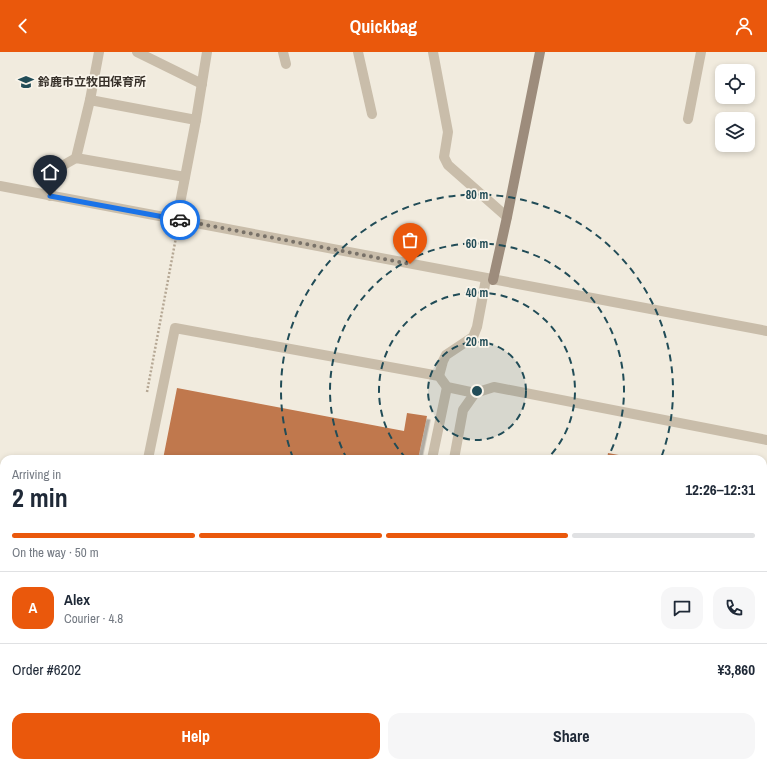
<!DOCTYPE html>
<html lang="en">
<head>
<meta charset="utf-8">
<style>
	body { margin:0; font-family:"Archivo Narrow","Noto Sans JP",sans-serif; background:#f6f6f7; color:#1f2937; height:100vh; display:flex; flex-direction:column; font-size:15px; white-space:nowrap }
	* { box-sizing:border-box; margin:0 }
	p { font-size:13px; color:#747a83 }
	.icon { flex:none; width:22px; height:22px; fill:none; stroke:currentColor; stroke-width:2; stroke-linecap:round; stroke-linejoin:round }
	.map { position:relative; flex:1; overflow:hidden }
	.side { position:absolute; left:0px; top:403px; width:767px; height:312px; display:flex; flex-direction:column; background:#fff; border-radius:12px 12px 0 0; box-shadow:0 2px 6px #0003 }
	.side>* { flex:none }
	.controls { position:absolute; left:715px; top:12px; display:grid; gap:8px }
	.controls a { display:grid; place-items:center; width:40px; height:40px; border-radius:8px; background:#fff; box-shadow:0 2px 6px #0003; font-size:20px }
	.pin { position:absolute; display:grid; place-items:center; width:34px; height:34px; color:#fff; margin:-41px -17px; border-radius:50% 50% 50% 0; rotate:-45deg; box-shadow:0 0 4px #0007 }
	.pin .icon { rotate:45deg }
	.courier { position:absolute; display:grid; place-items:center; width:40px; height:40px; margin:-20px; border:3px solid #1a73e8; border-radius:50%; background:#fff; color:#222; box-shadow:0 1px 5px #0007 }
	.headline em { font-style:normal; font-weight:800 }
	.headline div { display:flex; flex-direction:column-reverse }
	.headline { display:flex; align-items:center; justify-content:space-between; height:68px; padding:0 12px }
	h1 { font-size:26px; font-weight:800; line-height:30px }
	.bar { display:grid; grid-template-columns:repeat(4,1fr); gap:6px 4px; align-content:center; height:48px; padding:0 12px }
	.bar i { height:5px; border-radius:3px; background:#e0e1e3 }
	.bar .active { background:#ea580c }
	.bar p { grid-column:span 4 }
	.line { display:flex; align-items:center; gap:10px; padding:0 12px; border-top:1px solid #e0e1e3 }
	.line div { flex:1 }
	.round { display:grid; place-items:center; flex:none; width:42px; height:42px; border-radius:12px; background:#f6f6f7 }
	.cta { display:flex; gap:8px; margin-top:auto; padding:8px 12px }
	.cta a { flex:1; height:46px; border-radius:12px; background:#ea580c; color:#fff; font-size:16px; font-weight:800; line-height:46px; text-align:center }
	.cta a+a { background:#f6f6f7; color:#1f2937 }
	header { display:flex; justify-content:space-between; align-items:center; height:52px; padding:0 12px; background:#ea580c; color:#fff; font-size:18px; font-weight:800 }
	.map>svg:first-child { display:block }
	.building { fill:#c0784d; filter:url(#shadow) }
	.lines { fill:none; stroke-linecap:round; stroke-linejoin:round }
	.path { stroke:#b5a794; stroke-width:2.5; stroke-dasharray:2 2; stroke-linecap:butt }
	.lane { stroke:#c9bdaa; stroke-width:10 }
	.street { stroke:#c9bdaa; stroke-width:10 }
	.secondary { stroke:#9d8c7c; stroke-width:10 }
	.done { stroke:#787168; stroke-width:4; stroke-dasharray:0 7.2 }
	.route { stroke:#1a73e8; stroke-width:5 }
	.ring { fill:none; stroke:#214c57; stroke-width:2; stroke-dasharray:7 5 }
	.labels { text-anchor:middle; stroke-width:3.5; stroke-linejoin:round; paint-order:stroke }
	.poi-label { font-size:12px; font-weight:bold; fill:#373029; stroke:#f9f4ea; text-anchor:start }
	.centre { fill:#214c57; stroke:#f9f4ea; stroke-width:2 }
	.ring-label { font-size:12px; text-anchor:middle; font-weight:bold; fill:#214c57; stroke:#f9f4ea; stroke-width:3.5; stroke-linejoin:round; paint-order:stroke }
</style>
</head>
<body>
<header><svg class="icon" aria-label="back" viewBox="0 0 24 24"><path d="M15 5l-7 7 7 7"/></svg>Quickbag<svg class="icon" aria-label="person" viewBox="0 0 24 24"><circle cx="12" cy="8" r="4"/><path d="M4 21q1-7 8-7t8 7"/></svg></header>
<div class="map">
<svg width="767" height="715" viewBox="0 0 767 715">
	<defs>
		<filter id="shadow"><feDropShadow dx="3.5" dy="3.5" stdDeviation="0" flood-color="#0004"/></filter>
	</defs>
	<rect width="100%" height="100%" fill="#f1ebde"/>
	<g class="building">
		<path d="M177 336 404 379 407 361 427 364 418 407 398 406 397 407H163Z"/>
		<path d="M608 401 635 406V407H607Z"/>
		<path d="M763 706 767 707V715H761V711H763Z"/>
		<path d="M268 711H368L367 715H267Z"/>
		<path d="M470 711H696L699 712 698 715H469Z"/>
	</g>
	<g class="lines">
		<g class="path">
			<path d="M147 340 177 180"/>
			<path d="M76 715V711"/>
		</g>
		<g class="lane">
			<path d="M439 324 443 309 446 303 473 285 477 275 486 227"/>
			<path d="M148 407 175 276 439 324 447 335 475 341"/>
			<path d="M432 407 447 335"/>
			<path d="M454 407 463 358 475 341 494 335 767 388"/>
			<path d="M763 547 767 539"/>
			<path d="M395 715 396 711"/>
			<path d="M728 715 729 711"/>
		</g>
		<g class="street">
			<path d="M137 0 202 32"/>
			<path d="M283 0 286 12"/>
			<path d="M358 0 372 62"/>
			<path d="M433 0 448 80 444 105 448 113 507 165"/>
			<path d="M90 48 99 0"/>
			<path d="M688 67 701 0"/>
			<path d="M76 106 90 48 196 68"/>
			<path d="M0 134 767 279"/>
			<path d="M50 144 53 119 76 106 185 125"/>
			<path d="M177 167 196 68 207 0"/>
		</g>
		<path class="secondary" d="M493 228 507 165 540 0"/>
	</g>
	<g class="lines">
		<path class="done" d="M180 168 410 212"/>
		<path class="route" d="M50 144 180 168"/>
	</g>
	<circle cx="477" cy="339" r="49" fill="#214c57" fill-opacity=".12"/>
	<g class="ring">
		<circle cx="477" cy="339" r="49"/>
		<path d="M406 406A98 98 0 1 1 548 406"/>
		<path d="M347 407A147 147 0 1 1 607 407"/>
		<path d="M293 406A196 196 0 1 1 661 406"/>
	</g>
	<defs>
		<symbol id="school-bare" viewBox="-9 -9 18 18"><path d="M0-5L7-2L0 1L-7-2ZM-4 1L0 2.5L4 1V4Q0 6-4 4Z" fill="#214c57" stroke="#f9f4ea" stroke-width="2.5" paint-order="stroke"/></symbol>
	</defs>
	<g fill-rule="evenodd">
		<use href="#school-bare" x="15" y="19" width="22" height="22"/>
	</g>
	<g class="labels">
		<g class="poi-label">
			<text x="38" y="34">鈴鹿市立牧田保育所</text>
		</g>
	</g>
	<circle cx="477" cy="339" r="6" class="centre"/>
	<g class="ring-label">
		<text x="477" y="147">80 m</text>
		<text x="477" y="196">60 m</text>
		<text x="477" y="245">40 m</text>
		<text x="477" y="294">20 m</text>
	</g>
</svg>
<div class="controls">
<a><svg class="icon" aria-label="locate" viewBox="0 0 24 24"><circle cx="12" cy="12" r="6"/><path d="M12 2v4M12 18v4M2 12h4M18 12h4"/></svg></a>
<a><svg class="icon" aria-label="layers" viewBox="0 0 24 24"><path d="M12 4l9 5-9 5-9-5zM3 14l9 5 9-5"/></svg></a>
</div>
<div class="pin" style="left:410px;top:212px;background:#ea580c"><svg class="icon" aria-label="bag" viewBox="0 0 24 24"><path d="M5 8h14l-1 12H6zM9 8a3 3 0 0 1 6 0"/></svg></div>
<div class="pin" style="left:50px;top:144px;background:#1f2937"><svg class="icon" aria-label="home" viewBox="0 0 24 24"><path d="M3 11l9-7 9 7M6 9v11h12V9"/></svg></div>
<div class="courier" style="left:180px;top:168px"><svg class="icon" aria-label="car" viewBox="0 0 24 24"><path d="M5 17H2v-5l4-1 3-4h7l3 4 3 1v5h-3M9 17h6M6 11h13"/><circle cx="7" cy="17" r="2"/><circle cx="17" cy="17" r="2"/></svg></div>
<section class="side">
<div class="headline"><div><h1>2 min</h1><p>Arriving in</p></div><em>12:26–12:31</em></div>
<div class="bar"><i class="active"></i><i class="active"></i><i class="active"></i><i></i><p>On the way · 50 m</p></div>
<div class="line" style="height:72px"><b class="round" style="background:#ea580c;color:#fff">A</b><div><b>Alex</b><p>Courier · 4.8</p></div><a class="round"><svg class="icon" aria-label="chat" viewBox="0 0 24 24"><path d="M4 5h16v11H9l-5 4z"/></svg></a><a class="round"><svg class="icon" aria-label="phone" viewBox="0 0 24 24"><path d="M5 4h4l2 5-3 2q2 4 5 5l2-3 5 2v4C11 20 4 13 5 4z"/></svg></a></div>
<div class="line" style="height:52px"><div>Order #6202</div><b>¥3,860</b></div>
<div class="cta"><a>Help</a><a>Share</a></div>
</section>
</div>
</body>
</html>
